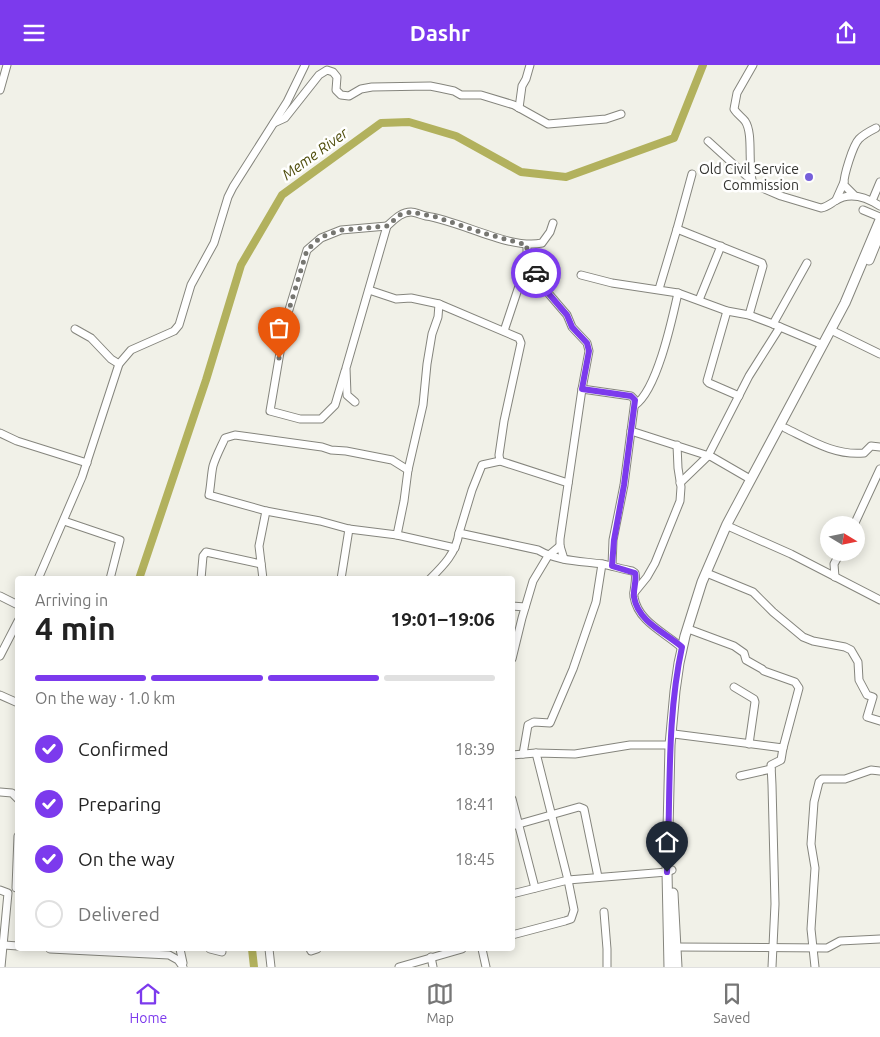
<!DOCTYPE html>
<html lang="en">
<head>
<meta charset="utf-8">
<style>
	body { margin:0; font-family:Ubuntu,sans-serif; background:#f6f6f6; color:#222; height:100vh; display:flex; flex-direction:column; font-size:19px; white-space:nowrap }
	* { box-sizing:border-box; margin:0 }
	p { font-size:16px; color:#767676 }
	.icon { flex:none; width:28px; height:28px; fill:none; stroke:currentColor; stroke-width:2; stroke-linecap:round; stroke-linejoin:round }
	.map { position:relative; flex:1; overflow:hidden }
	.panel { position:absolute; left:15px; top:511px; width:500px; height:375px; display:flex; flex-direction:column; background:#fff; border-radius:5px; box-shadow:0 2px 12px #0003 }
	.panel>* { flex:none }
	.needle { width:32px; rotate:100deg }
	.tools { position:absolute; left:820px; top:451px; display:grid; gap:10px }
	.tools a { display:grid; place-items:center; width:45px; height:45px; border-radius:50%; background:#fff; box-shadow:0 2px 12px #0003; font-size:25px }
	.pin { position:absolute; display:grid; place-items:center; width:42px; height:42px; color:#fff; margin:-51px -21px; border-radius:50% 50% 50% 0; rotate:-45deg; box-shadow:0 0 5px #0007 }
	.pin .icon { rotate:45deg }
	.courier { position:absolute; display:grid; place-items:center; width:50px; height:50px; margin:-25px; border:4px solid #7c3aed; border-radius:50%; background:#fff; color:#222; box-shadow:0 1px 6px #0007 }
	.headline em { font-style:normal; font-weight:700 }
	.headline div { display:flex; flex-direction:column-reverse }
	.headline { display:flex; align-items:center; justify-content:space-between; height:85px; padding:0 20px }
	h1 { font-size:32px; font-weight:700; line-height:38px }
	.bar { display:grid; grid-template-columns:repeat(4,1fr); gap:8px 5px; align-content:center; height:60px; padding:0 20px }
	.bar i { height:6px; border-radius:4px; background:#e0e0e0 }
	.bar .selected { background:#7c3aed }
	.bar p { grid-column:span 4 }
	ol { padding:0 20px; list-style:none }
	li { display:flex; align-items:center; gap:15px; height:55px }
	li p { margin-inline-start:auto }
	li .icon { padding:5px; border-radius:50%; background:#7c3aed; color:#fff; stroke-width:4 }
	li:last-child { color:#767676 }
	li i { width:28px; height:28px; border:2px solid #e0e0e0; border-radius:50% }
	header { display:flex; justify-content:space-between; align-items:center; height:65px; padding:0 20px; background:#7c3aed; color:#fff; font-size:22px; font-weight:700 }
	.dock { display:flex; justify-content:space-around; align-items:center; height:70px; border-top:1px solid #e0e0e0; background:#fff; font-size:14px; color:#767676 }
	.dock a { display:grid; justify-items:center; gap:2px }
	.dock .selected { color:#7c3aed }
	.map>svg:first-child { display:block }
	.lines { fill:none; stroke-linecap:round; stroke-linejoin:round }
	.river { stroke:#b2b15d; stroke-width:8 }
	.minor-casing { stroke:#85857d; stroke-width:9 }
	.major-casing { stroke:#85857d; stroke-width:11 }
	.minor { stroke:#fff; stroke-width:7 }
	.major { stroke:#fff; stroke-width:9 }
	.done { stroke:#767671; stroke-width:5; stroke-dasharray:0 9 }
	.route { stroke:#7c3aed; stroke-width:6 }
	.poi-dot { fill:#765fda; stroke:#fffffe; stroke-width:2 }
	.labels { text-anchor:middle; stroke-width:5; stroke-linejoin:round; paint-order:stroke }
	.poi-label { font-size:14px; fill:#343431; stroke:#fffffe; text-anchor:end }
	.water-label { font-size:15px; font-style:italic; fill:#4f4d0c; stroke:#fffffe }
</style>
</head>
<body>
<header><svg class="icon" aria-label="menu" viewBox="0 0 24 24"><path d="M4 6h16M4 12h16M4 18h16"/></svg>Dashr<svg class="icon" aria-label="share" viewBox="0 0 24 24"><path d="M12 15V3M7 8l5-5 5 5M5 13v7h14v-7"/></svg></header>
<div class="map">
<svg width="880" height="902" viewBox="0 0 880 902">
	<rect width="100%" height="100%" fill="#f1f1e8"/>
	<g class="lines">
		<g class="river">
			<path d="M139 514 206 315 241 200 282 130 381 58 409 57 456 71 521 107 566 112 674 73 703 0"/>
			<path d="M252 884 254 902"/>
		</g>
		<defs>
			<g id="minor">
				<path d="M753 0 737 28 734 44C737 49 742 52 745 56 754 69 747 101 753 119L781 131 821 143C827 142 830 139 835 136 850 126 866 132 880 141"/>
				<path d="M0 25 7 0"/>
				<path d="M519 43 522 21 526 14 530 0"/>
				<path d="M274 58 285 53 319 10 327 5 333 7 337 12 336 25 341 30 349 31 361 24 372 22 430 21 440 23 454 26 461 30H481L514 40 548 59 606 54 621 49"/>
				<path d="M708 76 752 116"/>
				<path d="M854 130 844 120C843 112 853 80 859 74 864 69 870 66 876 63"/>
				<path d="M836 135 844 117"/>
				<path d="M872 136 880 117"/>
				<path d="M863 145 880 152"/>
				<path d="M677 164 692 109"/>
				<path d="M527 197 542 215 549 229 567 250 572 262 587 278 589 286 582 324 560 474V481L564 494"/>
				<path d="M581 210 612 218 678 228 727 246 749 250 773 259 823 280"/>
				<path d="M659 224 677 164 762 198 763 201 749 250"/>
				<path d="M369 225 396 234 411 233 439 239 519 273 521 278 504 356 499 390 500 396"/>
				<path d="M699 235 721 181"/>
				<path d="M727 246 707 316 709 318 739 331"/>
				<path d="M773 259 807 198"/>
				<path d="M75 264 91 273 111 294 119 299"/>
				<path d="M504 266 527 197V180"/>
				<path d="M835 267 880 289"/>
				<path d="M345 306 335 340 321 354H300L270 346 285 258 307 185 321 173 341 165 387 161"/>
				<path d="M582 324 631 331 635 335 624 420 613 475 612 501"/>
				<path d="M355 337 347 330 346 303 387 161C394 155 401 147 411 147 415 147 421 150 426 151 461 156 510 185 542 178L550 167 553 158"/>
				<path d="M635 340C657 325 672 255 678 228"/>
				<path d="M785 363C810 375 835 391 864 388L871 381 880 382"/>
				<path d="M631 366 712 392 750 414"/>
				<path d="M0 368 17 376 87 398"/>
				<path d="M408 405 392 395 346 386 331 385 322 382 235 370 225 373C221 382 216 391 213 401 211 410 211 420 209 430L266 446 320 456 349 464 397 470 455 483"/>
				<path d="M680 418 708 391 749 311 780 262"/>
				<path d="M64 456 120 475 110 514"/>
				<path d="M854 460 880 404"/>
				<path d="M730 462 791 489 880 535"/>
				<path d="M459 468 472 425 482 400 500 396 568 418"/>
				<path d="M397 470 404 436 408 405 423 340 427 299 432 269 438 252 439 239"/>
				<path d="M709 509 753 527 773 547 803 572 813 576 845 582 851 585 858 597 859 615 867 630 873 632 867 652 880 656"/>
				<path d="M835 512 834 499 840 488"/>
				<path d="M38 514 82 412 119 299 131 285 174 266 179 260 191 220 214 178 228 132 233 122 287 37 305 0"/>
				<path d="M201 514 203 491 206 487 261 499"/>
				<path d="M263 514 259 481 266 446"/>
				<path d="M341 514 349 464"/>
				<path d="M430 514C444 500 456 488 459 468L538 485C557 496 580 496 602 499 612 501 622 504 632 506L635 508C637 516 633 524 634 532 638 557 666 568 682 583"/>
				<path d="M634 528 647 512 655 498 680 436 681 422 678 403 677 380"/>
				<path d="M0 531 18 540"/>
				<path d="M512 541 525 542"/>
				<path d="M0 591 18 556"/>
				<path d="M512 594 522 553 533 516 548 491 560 481"/>
				<path d="M734 622 754 634 755 637 749 679"/>
				<path d="M0 630 18 638"/>
				<path d="M674 669 783 683 799 623 795 617 764 606 762 604 746 595 744 588 734 581 691 565"/>
				<path d="M523 689 528 660 534 657 550 658 573 604 596 537 602 499"/>
				<path d="M512 690 536 688 575 689 630 680H670"/>
				<path d="M740 711 771 704"/>
				<path d="M0 727 12 728 18 734"/>
				<path d="M512 734 535 823"/>
				<path d="M512 761 579 742 584 744 598 812"/>
				<path d="M16 823 18 771"/>
				<path d="M0 825 8 828 1 902"/>
				<path d="M512 829 568 815 667 807 672 805"/>
				<path d="M604 847 607 884V902"/>
				<path d="M512 870 565 856 571 854 574 845 568 815 536 688"/>
				<path d="M4 880 18 881"/>
				<path d="M676 882 827 883 840 876 880 874"/>
				<path d="M50 884 169 890 178 895 183 902"/>
				<path d="M180 884 183 898"/>
				<path d="M210 884 222 887"/>
				<path d="M269 884 271 902"/>
				<path d="M310 884 311 886 317 884"/>
				<path d="M482 884 486 902"/>
				<path d="M431 892 433 902"/>
				<path d="M399 902 462 884"/>
				<path d="M772 902 775 839 772 720 771 700 781 695 783 683"/>
				<path d="M815 902 811 864 815 803 811 779 814 737 819 717 822 714H845L871 705 880 706"/>
			</g>
			<g id="major">
				<path d="M869 195 880 168"/>
				<path d="M673 828 677 902"/>
				<path d="M669 902 667 807 670 680 675 626 679 598 685 571 702 517 727 459 845 238 880 155"/>
			</g>
		</defs>
		<use href="#minor" class="minor-casing"/>
		<use href="#major" class="major-casing"/>
		<use href="#minor" class="minor"/>
		<use href="#major" class="major"/>
	</g>
	<g class="lines">
		<path class="done" d="M279 293 285 258 307 185 321 172 341 165 388 161 399 150 411 147 436 152 483 168 527 180 526 197 536 208"/>
		<path class="route" d="M536 208 549 229 567 250 572 262 587 278 589 286 582 324 631 331 635 335 624 420 614 475 612 501 635 508C637 516 633 524 634 532 638 557 666 568 682 582 666 656 671 732 667 807"/>
	</g>
	<circle class="poi-dot" cx="809" cy="112" r="5"/>
	<g class="labels">
		<g class="poi-label">
			<text x="799" y="109">Old Civil Service<tspan x="799" dy="16">Commission</tspan></text>
		</g>
		<g class="water-label">
			<text transform="translate(315 89) rotate(-36)" y="5">Meme River</text>
		</g>
	</g>
</svg>
<div class="tools">
<a><svg class="needle" viewBox="-14 -14 28 28"><path d="M0-13l5 13h-10z" fill="#e53935"/><path d="M0 13l5-13h-10z" fill="#767676"/></svg></a>
</div>
<div class="pin" style="left:279px;top:293px;background:#ea580c"><svg class="icon" aria-label="bag" viewBox="0 0 24 24"><path d="M5 8h14l-1 12H6zM9 8a3 3 0 0 1 6 0"/></svg></div>
<div class="pin" style="left:667px;top:807px;background:#1f2937"><svg class="icon" aria-label="home" viewBox="0 0 24 24"><path d="M3 11l9-7 9 7M6 9v11h12V9"/></svg></div>
<div class="courier" style="left:536px;top:208px"><svg class="icon" aria-label="car" viewBox="0 0 24 24"><path d="M5 17H2v-5l4-1 3-4h7l3 4 3 1v5h-3M9 17h6M6 11h13"/><circle cx="7" cy="17" r="2"/><circle cx="17" cy="17" r="2"/></svg></div>
<section class="panel">
<div class="headline"><div><h1>4 min</h1><p>Arriving in</p></div><em>19:01–19:06</em></div>
<div class="bar"><i class="selected"></i><i class="selected"></i><i class="selected"></i><i></i><p>On the way · 1.0 km</p></div>
<ol>
<li><svg class="icon" aria-label="check" viewBox="0 0 24 24"><path d="M5 12l5 5 9-10"/></svg>Confirmed<p>18:39</p></li>
<li><svg class="icon" aria-label="check" viewBox="0 0 24 24"><path d="M5 12l5 5 9-10"/></svg>Preparing<p>18:41</p></li>
<li><svg class="icon" aria-label="check" viewBox="0 0 24 24"><path d="M5 12l5 5 9-10"/></svg>On the way<p>18:45</p></li>
<li><i></i>Delivered</li>
</ol>
</section>
</div>
<nav class="dock">
<a class="selected"><svg class="icon" aria-label="home" viewBox="0 0 24 24"><path d="M3 11l9-7 9 7M6 9v11h12V9"/></svg>Home</a>
<a><svg class="icon" aria-label="map" viewBox="0 0 24 24"><path d="M3 6l6-2 6 2 6-2v14l-6 2-6-2-6 2zM9 4v14M15 6v14"/></svg>Map</a>
<a><svg class="icon" aria-label="saved" viewBox="0 0 24 24"><path d="M7 4h10v16l-5-4-5 4z"/></svg>Saved</a>
</nav>
</body>
</html>
